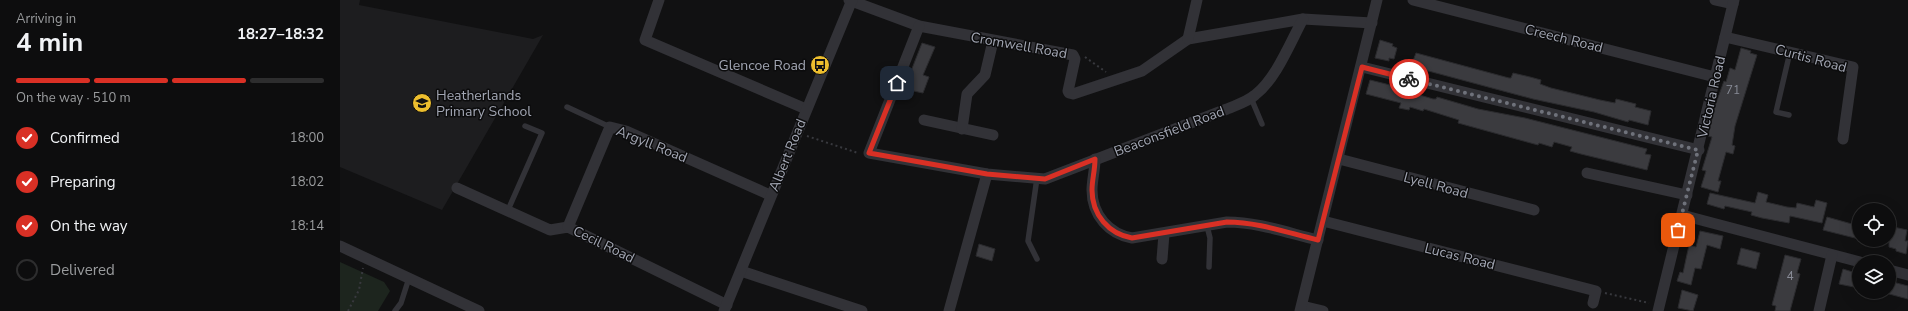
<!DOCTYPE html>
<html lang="en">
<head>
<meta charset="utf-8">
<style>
	body { margin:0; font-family:"Nunito Sans",sans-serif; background:#1b1b1c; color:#f1f3f6; height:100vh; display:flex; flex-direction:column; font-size:15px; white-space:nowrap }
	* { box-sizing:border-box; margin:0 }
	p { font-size:13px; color:#9a9c9e }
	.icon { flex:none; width:22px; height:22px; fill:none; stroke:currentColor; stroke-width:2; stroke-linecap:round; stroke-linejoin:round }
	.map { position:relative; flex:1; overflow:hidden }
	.details { display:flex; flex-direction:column; background:#0d0d0e; width:340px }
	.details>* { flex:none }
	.controls { position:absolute; left:1512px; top:203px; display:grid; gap:8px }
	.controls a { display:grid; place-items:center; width:44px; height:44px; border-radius:50%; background:#0d0d0e; box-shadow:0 4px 16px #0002,0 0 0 1px #2d2d2e; font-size:20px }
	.pin { position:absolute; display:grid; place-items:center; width:34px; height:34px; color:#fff; margin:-17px; border-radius:8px; box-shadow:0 2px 6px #0006 }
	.courier { position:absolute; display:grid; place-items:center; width:40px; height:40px; margin:-20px; border:3px solid #d93025; border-radius:50%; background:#fff; color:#222; box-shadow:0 1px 5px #0007 }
	.head em { font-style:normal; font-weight:700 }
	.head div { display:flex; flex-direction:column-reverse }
	.head { display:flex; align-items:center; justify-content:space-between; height:68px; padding:0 16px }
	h1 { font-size:26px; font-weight:700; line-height:30px }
	.bar { display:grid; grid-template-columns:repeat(4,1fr); gap:6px 4px; align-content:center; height:48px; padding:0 16px }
	.bar i { height:5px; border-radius:3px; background:#2d2d2e }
	.bar .active { background:#d93025 }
	.bar p { grid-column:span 4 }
	ol { padding:0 16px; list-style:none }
	li { display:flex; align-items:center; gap:12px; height:44px }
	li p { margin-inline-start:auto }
	li .icon { padding:4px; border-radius:50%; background:#d93025; color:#fff; stroke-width:4 }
	li:last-child { color:#9a9c9e }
	li i { width:22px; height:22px; border:2px solid #2d2d2e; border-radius:50% }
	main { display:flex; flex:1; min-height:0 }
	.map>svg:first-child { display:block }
	.built { fill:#1d1d1f }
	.green { fill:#1d251e }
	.building { fill:#3b3b3f; stroke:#2b2b2e }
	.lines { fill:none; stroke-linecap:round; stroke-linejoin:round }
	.path { stroke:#38393e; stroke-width:2; stroke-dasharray:2 3; stroke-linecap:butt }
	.service { stroke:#323237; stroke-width:5.5 }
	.minor { stroke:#323237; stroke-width:11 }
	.done { stroke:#6f727b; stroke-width:4; stroke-dasharray:0 7.2 }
	.route { stroke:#d93025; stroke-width:5 }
	.labels { text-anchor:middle; stroke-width:3; stroke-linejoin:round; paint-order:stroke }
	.number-label { font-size:12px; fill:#888b96 }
	.street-label { font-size:14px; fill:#a2a6b3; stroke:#0c0c0d }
	.poi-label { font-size:14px; fill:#a2a6b3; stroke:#0c0c0d; text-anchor:end }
</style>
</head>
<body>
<main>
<section class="details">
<div class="head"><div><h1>4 min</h1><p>Arriving in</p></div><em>18:27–18:32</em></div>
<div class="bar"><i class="active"></i><i class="active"></i><i class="active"></i><i></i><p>On the way · 510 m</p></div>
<ol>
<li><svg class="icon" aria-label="check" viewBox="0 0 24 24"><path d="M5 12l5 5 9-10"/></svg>Confirmed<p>18:00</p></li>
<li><svg class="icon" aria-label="check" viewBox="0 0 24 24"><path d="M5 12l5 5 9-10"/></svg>Preparing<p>18:02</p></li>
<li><svg class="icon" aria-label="check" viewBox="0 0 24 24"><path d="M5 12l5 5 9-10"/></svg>On the way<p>18:14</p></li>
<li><i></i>Delivered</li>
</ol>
</section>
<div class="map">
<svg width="1568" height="311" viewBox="0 0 1568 311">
	<rect width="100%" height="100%" fill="#111112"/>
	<path class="built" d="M0 0H20L19 5 193 39 203 35 102 210 0 167Z"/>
	<path class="green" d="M0 262 44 282 50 291 38 311H0Z"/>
	<g class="building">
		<path d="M1040 40 1053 44 1052 46 1057 48 1054 59 1049 58V61L1035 58Z"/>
		<path d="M582 43 595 47 583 75 589 77 583 93 564 89Z"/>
		<path d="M1401 48 1411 51 1410 53 1417 55 1395 126 1392 145 1395 146 1393 154 1386 152 1378 181H1381L1378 192 1361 187 1366 171 1362 170 1372 137 1368 136 1375 106 1384 81 1386 82 1390 68 1395 70Z"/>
		<path d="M1076 53 1169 78H1171L1173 73 1190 77 1201 80 1200 84 1211 88 1260 100 1275 103 1276 99 1296 104 1295 107 1311 111 1308 125 1289 120 1288 122 1254 112 1193 99 1081 69 1071 66Z"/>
		<path d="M1030 80 1074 91 1073 93 1093 99H1096L1097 97 1138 109 1185 118 1307 149 1305 154 1311 155 1307 170 1241 154 1230 151 1232 147 1214 142 1212 147 1199 143 1198 145 1118 123 1119 120 1084 109 1083 111 1070 107 1069 110 1059 108 1061 103 1026 94Z"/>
		<path d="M1418 192 1428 195 1426 202 1447 207 1456 208 1457 203 1474 207 1476 200 1487 203 1482 223 1450 216 1449 223 1422 218 1411 215 1412 212 1385 206 1384 209 1367 204 1370 193 1415 203Z"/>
		<path d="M1487 217 1519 226V239L1483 230Z"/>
		<path d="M1549 226 1567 230 1565 241H1568L1566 254 1556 251V249L1549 247Z"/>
		<path d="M1360 231 1383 236 1380 249 1367 245 1361 269 1355 268 1351 285 1337 281 1340 272 1343 273 1349 245 1356 247Z"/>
		<path d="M639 244 655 249 652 261 636 256Z"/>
		<path d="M1401 248 1420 253 1416 269 1397 264Z"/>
		<path d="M1445 255 1461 259 1457 273 1460 274 1450 311H1435L1436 306 1432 305Z"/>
		<path d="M1503 269 1519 274V288L1499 284Z"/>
		<path d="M1549 281 1568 286V299L1549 294Z"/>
		<path d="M1342 290 1358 295 1353 311 1338 308Z"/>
	</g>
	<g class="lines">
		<g class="path">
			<path d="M745 57 766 72"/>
			<path d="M467 136 518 153"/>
			<path d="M1265 293 1309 303"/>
			<path d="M8 311 19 290 23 268"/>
		</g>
		<g class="service">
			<path d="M911 98 922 124"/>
			<path d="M227 107 270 127"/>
			<path d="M1449 115 1436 112 1450 52"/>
			<path d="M168 210 202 133 185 126"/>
			<path d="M867 226 870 238 869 267"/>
			<path d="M697 259 688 241 697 178"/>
			<path d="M55 311 61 303 69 278"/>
		</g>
		<g class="minor">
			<path d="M319 0 305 40 466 109"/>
			<path d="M509 0 579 26 733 55 735 59 728 91 729 93 733 94 802 71 848 39 963 19 1032 23"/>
			<path d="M1073 0 1375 77"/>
			<path d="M1375 0 1393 4"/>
			<path d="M579 26 529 153 647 174 705 179 887 109C896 105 907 102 915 95 936 79 950 43 963 19"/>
			<path d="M1385 37 1513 67 1503 139"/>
			<path d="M848 39 857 0"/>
			<path d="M1022 67 1359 150"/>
			<path d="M584 120 653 135"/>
			<path d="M622 129 627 94 645 75 653 41"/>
			<path d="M755 159C755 170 752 180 752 190 752 215 769 234 792 238L887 222C918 222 948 233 978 240"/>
			<path d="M999 159 1194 210"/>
			<path d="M1247 173 1347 195"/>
			<path d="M117 188 210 230 228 227 387 305"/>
			<path d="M1342 215 1520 262"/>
			<path d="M983 221 1256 291 1253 303"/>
			<path d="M228 227 270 127 286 131 430 195"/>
			<path d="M0 246 139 311"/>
			<path d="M822 259 824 234"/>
			<path d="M1549 270 1568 275"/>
			<path d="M401 271 522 311"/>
			<path d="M962 306 983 311"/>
			<path d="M384 311 512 0"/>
			<path d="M609 311 647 174"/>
			<path d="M960 311 1037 0"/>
			<path d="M1318 311 1394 0"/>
			<path d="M1479 311 1492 255"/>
		</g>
	</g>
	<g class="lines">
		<path class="done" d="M1069 79 1358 150 1338 230"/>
		<path class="route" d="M557 83 529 153 647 174 705 179 755 159C755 170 752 180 752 190 752 215 769 234 792 238L887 222C918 222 948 233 978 240L1022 67 1069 79"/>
	</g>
	<defs>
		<symbol id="bus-disc" viewBox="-11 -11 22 22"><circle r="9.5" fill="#edbe2e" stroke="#0c0c0d"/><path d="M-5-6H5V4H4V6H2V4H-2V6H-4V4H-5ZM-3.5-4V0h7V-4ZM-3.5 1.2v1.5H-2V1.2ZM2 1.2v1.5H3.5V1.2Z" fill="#111"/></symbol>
		<symbol id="school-disc" viewBox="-11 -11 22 22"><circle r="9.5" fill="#edbe2e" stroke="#0c0c0d"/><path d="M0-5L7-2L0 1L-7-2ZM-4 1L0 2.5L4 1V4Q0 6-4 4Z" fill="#111"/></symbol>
	</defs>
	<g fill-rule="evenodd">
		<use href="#bus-disc" x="469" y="54" width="22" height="22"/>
		<use href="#school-disc" x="71" y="92" width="22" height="22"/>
	</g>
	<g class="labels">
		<g class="number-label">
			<text x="1393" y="94">71</text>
			<text x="1450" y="280">4</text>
		</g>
		<g class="street-label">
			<text transform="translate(1224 38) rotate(14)" y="5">Creech Road</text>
			<text transform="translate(679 45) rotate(10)" y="5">Cromwell Road</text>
			<text transform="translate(1471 58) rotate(15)" y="5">Curtis Road</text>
			<text transform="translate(1371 97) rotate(-77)" y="5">Victoria Road</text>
			<text transform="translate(829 131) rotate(-21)" y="5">Beaconsfield Road</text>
			<text transform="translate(312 144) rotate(22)" y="5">Argyll Road</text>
			<text transform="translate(447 155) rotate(-68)" y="5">Albert Road</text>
			<text transform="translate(1096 185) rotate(15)" y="5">Lyell Road</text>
			<text transform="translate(264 244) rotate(26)" y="5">Cecil Road</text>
			<text transform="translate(1120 256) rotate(14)" y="5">Lucas Road</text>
		</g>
		<g class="poi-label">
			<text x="466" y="70">Glencoe Road</text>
			<text x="96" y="100" text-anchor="start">Heatherlands<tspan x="96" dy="16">Primary School</tspan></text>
		</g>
	</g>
</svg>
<div class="controls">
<a><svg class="icon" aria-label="locate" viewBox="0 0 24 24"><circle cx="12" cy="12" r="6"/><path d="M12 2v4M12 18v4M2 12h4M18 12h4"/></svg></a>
<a><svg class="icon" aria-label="layers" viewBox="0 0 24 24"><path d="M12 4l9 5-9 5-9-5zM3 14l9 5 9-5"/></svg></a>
</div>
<div class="pin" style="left:1338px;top:230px;background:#ea580c"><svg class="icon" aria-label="bag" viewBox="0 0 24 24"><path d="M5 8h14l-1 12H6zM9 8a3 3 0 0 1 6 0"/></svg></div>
<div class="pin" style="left:557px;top:83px;background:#1f2937"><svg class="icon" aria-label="home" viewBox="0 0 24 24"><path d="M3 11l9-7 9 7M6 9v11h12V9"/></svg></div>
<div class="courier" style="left:1069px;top:79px"><svg class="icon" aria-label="bike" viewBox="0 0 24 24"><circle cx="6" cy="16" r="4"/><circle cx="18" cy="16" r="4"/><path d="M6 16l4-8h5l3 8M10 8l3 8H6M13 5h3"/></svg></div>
</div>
</main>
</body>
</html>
